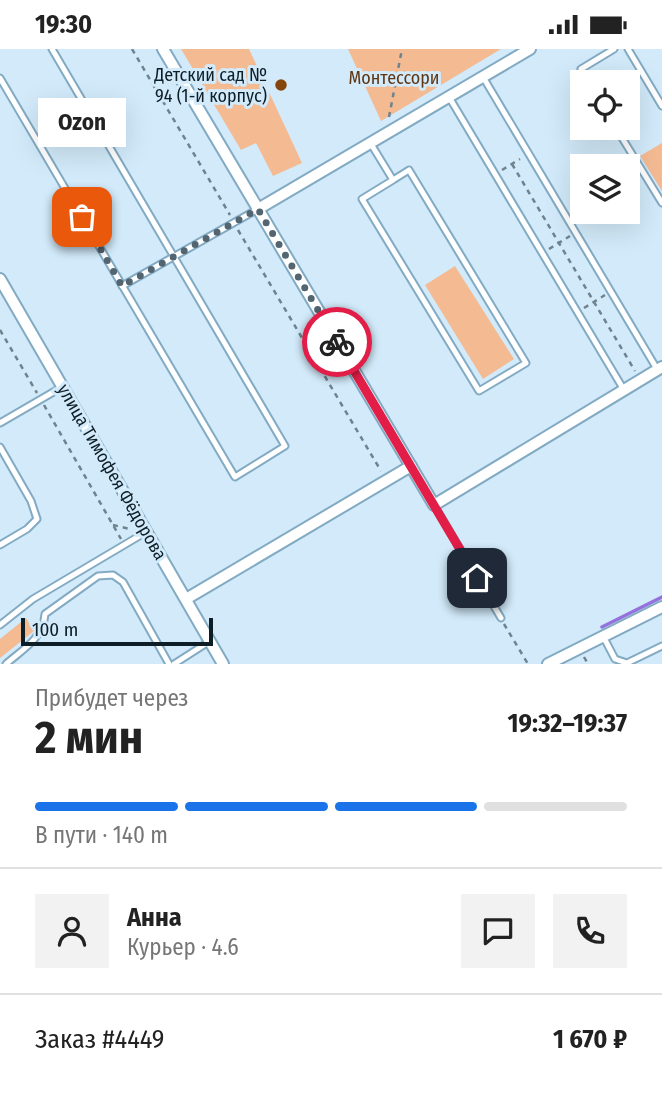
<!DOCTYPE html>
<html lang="ru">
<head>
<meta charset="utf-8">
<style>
	body { margin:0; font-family:"Fira Sans Condensed",sans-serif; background:#f2f2f2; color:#222; height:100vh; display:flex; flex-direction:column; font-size:26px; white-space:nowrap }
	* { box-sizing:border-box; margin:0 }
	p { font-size:23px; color:#767676 }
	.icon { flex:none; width:38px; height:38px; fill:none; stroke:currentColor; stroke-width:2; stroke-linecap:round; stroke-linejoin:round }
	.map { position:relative; height:615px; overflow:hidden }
	.side { display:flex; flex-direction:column; background:#fff; flex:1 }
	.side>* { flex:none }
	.fabs { position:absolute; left:570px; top:21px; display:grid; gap:14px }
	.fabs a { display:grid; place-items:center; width:70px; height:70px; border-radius:0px; background:#fff; box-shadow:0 7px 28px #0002; font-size:35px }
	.scale { position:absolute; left:21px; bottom:18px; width:192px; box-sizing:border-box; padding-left:7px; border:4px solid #0e1e27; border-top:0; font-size:19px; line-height:24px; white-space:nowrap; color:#0e1e27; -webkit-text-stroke:5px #d2eafa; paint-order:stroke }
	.pin { position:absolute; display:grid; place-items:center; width:60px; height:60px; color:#fff; margin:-30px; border-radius:14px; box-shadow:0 4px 10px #0006 }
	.courier { position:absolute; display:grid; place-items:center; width:70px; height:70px; margin:-35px; border:5px solid #e11d48; border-radius:50%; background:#fff; color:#222; box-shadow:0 2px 9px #0007 }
	.bubble { position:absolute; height:49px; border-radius:0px; background:#fff; box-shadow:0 7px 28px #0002; font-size:23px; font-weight:700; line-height:49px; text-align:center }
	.summary em { font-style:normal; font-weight:700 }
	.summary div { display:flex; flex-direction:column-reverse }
	.summary { display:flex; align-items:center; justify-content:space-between; height:119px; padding:0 35px }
	h1 { font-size:46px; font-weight:700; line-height:52px }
	.bar { display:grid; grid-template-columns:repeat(4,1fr); gap:10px 7px; align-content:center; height:84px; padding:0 35px }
	.bar i { height:9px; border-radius:5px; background:#e0e0e0 }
	.bar .current { background:#1a73e8 }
	.bar p { grid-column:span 4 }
	.line { display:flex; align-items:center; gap:18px; padding:0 35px; border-top:2px solid #e0e0e0 }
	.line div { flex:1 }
	.round { display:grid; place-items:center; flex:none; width:74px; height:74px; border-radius:0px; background:#f2f2f2 }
	.status { display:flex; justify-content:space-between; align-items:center; height:49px; padding:0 35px; background:#fff; direction:ltr }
	.status svg { height:19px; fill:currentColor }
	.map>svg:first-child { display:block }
	.green { fill:#f4bb93 }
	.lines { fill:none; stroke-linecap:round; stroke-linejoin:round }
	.stream { stroke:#9472dd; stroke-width:3.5 }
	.lane-casing { stroke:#82aac3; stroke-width:9 }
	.street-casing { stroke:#82aac3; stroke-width:14 }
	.path { stroke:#6f838f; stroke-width:2.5; stroke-dasharray:5 5; stroke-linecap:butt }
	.lane { stroke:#fff; stroke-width:5 }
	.street { stroke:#fff; stroke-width:10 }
	.done { stroke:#536571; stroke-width:7; stroke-dasharray:0 12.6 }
	.route { stroke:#e11d48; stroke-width:9 }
	.poi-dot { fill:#85460b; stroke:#d2eafa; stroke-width:2.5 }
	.labels { text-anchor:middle; stroke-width:6; stroke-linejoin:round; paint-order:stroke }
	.poi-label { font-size:18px; fill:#0e1e27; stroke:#d2eafa; text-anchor:end }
	.park-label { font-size:18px; fill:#5f3614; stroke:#d2eafa }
	.street-label { font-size:18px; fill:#0e1e27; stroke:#d2eafa }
</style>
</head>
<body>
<div class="status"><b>19:30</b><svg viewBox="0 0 49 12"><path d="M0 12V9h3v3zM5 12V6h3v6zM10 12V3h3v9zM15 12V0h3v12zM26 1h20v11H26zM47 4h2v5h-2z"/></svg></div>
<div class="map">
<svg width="662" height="615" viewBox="0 0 662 615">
	<rect width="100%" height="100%" fill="#d2eafa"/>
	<g class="green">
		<path d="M181 0H249L302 114 273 127 256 94 241 101Z"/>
		<path d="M348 0H501L381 72Z"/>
		<path d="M662 94V142L640 107Z"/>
		<path d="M455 217 514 310 483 330 425 236Z"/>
		<path d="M26 569 34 582 0 609V590Z"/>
	</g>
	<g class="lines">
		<path class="stream" d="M602 578 662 548"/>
		<defs>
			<g id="lane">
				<path d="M628 0 662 57"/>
				<path d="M483 28 657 320"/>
				<path d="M0 29 235 428 285 397 52 0"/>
				<path d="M588 33 581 20 614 0"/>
				<path d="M449 48 624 341"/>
				<path d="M616 79 662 154"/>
				<path d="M371 95 393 131 409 121 526 314 479 342 362 150 393 131"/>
				<path d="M122 237 258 160"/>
				<path d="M0 374 62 338"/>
				<path d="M0 398 31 452 37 470 27 480 0 496"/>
				<path d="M434 456 501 569"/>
				<path d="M458 540 493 520"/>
				<path d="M0 576 33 550 146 483"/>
				<path d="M603 587 615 610 627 614 662 597"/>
				<path d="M6 615C23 600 43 590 45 565L98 527 113 526 123 533 169 615"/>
				<path d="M174 615 210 592"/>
			</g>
			<g id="street">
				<path d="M163 0 434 456 662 318"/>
				<path d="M258 160 530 0"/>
				<path d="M0 230 223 615"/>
				<path d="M186 550 411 417"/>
				<path d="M548 615 662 558"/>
			</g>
		</defs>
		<use href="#lane" class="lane-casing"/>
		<use href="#street" class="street-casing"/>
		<g class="path">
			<path d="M132 0 230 166"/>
			<path d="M389 68 402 0"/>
			<path d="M512 115 635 322"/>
			<path d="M502 121 520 110"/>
			<path d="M238 181 381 422"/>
			<path d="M549 200 570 187"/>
			<path d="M584 259 605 246"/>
			<path d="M0 281 37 344"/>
			<path d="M44 356 121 490"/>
			<path d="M113 476 130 480"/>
			<path d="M504 575 528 615"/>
			<path d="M584 608 588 615"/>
		</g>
		<use href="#lane" class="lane"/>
		<use href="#street" class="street"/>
	</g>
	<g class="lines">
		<path class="done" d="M82 168 122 237 258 160 337 293"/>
		<path class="route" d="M337 293 477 529"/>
	</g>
	<circle class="poi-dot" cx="281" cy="36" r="7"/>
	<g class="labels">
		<g class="poi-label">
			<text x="267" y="32">Детский сад №<tspan x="267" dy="21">94 (1-й корпус)</tspan></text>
		</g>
		<g class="park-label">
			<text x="394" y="35">Монтессори</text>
		</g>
		<g class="street-label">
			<text transform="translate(112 423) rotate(60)" y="6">улица Тимофея Фёдорова</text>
		</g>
	</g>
</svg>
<div class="fabs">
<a><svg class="icon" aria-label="locate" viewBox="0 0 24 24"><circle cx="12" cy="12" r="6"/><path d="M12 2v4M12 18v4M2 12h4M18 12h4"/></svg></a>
<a><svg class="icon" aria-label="layers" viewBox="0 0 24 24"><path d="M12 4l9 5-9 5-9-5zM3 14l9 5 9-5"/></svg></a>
</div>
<div class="scale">100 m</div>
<div class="pin" style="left:82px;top:168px;background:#ea580c"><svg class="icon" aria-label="bag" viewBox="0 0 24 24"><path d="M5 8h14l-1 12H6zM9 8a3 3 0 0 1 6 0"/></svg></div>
<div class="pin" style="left:477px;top:529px;background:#1f2937"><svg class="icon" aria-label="home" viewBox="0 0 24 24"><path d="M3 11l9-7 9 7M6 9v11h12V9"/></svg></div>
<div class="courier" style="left:337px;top:293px"><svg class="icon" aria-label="bike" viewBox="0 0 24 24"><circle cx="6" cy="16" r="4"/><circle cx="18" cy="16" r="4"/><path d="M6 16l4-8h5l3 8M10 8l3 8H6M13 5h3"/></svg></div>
<div class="bubble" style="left:38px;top:49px;width:88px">Ozon</div>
</div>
<section class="side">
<div class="summary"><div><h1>2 мин</h1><p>Прибудет через</p></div><em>19:32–19:37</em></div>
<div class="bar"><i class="current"></i><i class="current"></i><i class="current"></i><i></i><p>В пути · 140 m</p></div>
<div class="line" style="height:126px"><a class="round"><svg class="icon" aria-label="person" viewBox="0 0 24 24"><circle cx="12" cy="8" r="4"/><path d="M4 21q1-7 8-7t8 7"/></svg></a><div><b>Анна</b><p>Курьер · 4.6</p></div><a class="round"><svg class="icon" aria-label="chat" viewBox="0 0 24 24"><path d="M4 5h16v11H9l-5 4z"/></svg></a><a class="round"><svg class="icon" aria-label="phone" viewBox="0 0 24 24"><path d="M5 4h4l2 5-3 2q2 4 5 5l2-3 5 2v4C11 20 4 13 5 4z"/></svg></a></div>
<div class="line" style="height:91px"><div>Заказ #4449</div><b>1 670 ₽</b></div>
</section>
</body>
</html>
